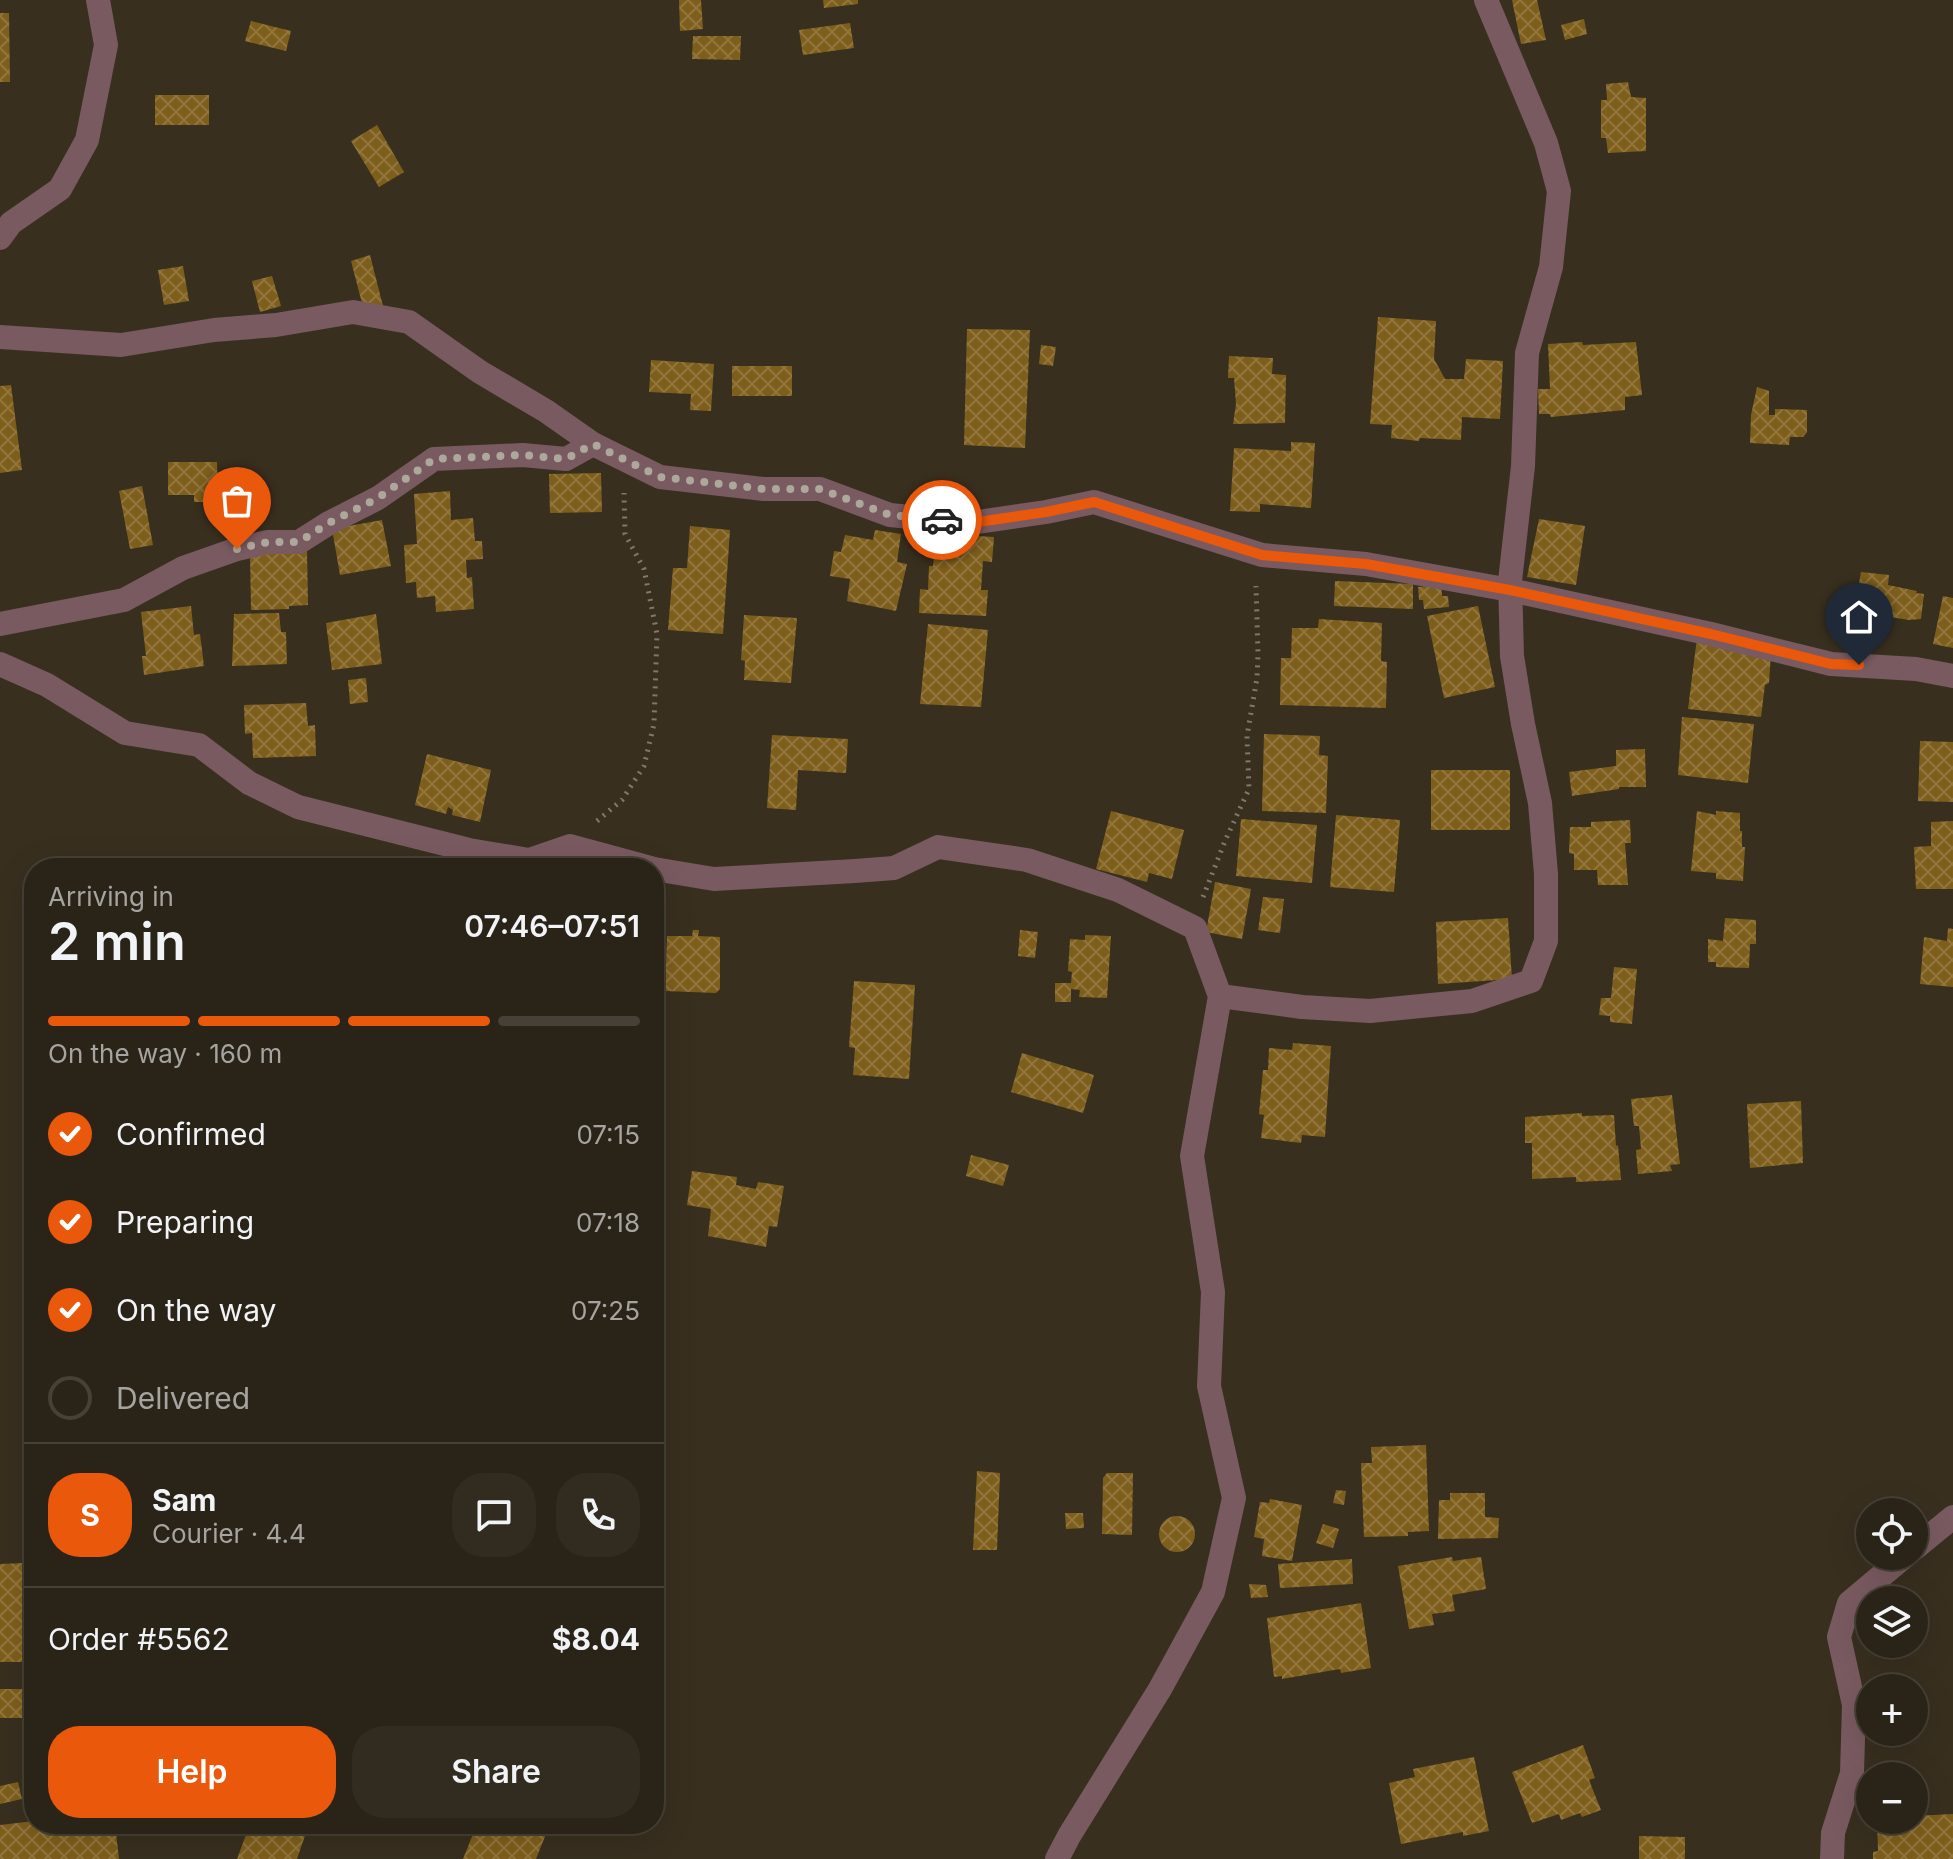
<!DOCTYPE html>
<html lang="en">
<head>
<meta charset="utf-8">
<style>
	body { margin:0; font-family:Inter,sans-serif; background:#322b20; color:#f1f3f6; height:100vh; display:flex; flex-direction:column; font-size:30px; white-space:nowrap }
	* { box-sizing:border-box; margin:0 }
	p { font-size:26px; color:#a5a4a1 }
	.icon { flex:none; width:44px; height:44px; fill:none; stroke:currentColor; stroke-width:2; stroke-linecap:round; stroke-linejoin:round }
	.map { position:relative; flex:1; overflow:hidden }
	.details { position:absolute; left:24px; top:858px; width:640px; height:976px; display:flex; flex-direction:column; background:#2a2317; border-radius:32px; box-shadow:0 8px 32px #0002,0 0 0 2px #464036 }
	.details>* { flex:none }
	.controls { position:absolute; left:1856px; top:1498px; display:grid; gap:16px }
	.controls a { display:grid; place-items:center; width:72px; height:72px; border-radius:50%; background:#2a2317; box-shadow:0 8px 32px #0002,0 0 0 2px #464036; font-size:40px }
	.pin { position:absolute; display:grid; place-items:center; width:68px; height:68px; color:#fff; margin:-82px -34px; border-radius:50% 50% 50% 0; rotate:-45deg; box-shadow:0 0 8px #0007 }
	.pin .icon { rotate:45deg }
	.courier { position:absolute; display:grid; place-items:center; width:80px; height:80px; margin:-40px; border:6px solid #ea580c; border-radius:50%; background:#fff; color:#222; box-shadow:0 2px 10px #0007 }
	.head em { font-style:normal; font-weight:600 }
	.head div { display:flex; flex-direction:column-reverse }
	.head { display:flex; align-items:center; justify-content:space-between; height:136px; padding:0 24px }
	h1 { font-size:52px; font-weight:600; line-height:60px }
	.bar { display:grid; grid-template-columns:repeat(4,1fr); gap:12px 8px; align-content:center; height:96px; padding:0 24px }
	.bar i { height:10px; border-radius:6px; background:#464036 }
	.bar .on { background:#ea580c }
	.bar p { grid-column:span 4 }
	.line { display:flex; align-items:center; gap:20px; padding:0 24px; border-top:2px solid #464036 }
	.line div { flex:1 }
	.round { display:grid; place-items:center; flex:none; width:84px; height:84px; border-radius:32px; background:#322b20 }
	ol { padding:0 24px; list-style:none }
	li { display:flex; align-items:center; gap:24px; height:88px }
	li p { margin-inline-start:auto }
	li .icon { padding:8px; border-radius:50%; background:#ea580c; color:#fff; stroke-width:4 }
	li:last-child { color:#a5a4a1 }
	li i { width:44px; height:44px; border:4px solid #464036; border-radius:50% }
	.cta { display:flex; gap:16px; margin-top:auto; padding:16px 24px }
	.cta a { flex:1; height:92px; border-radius:32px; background:#ea580c; color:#fff; font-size:32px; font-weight:600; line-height:92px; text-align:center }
	.cta a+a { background:#322b20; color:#f1f3f6 }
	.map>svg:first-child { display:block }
	.building { fill:url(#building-cross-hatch) }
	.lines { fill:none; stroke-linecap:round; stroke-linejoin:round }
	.path { stroke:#80796b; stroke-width:5; stroke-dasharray:2 6; stroke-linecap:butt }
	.street { stroke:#795a60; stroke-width:24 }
	.done { stroke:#aea79b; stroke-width:8; stroke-dasharray:0 14.4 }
	.route { stroke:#ea580c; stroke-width:10 }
</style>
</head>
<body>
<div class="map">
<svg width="1953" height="1859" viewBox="0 0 1953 1859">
	<defs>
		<pattern id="building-cross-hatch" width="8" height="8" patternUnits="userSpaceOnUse" patternTransform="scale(2)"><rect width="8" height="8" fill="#7e5e1b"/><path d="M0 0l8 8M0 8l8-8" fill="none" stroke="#91753c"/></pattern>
	</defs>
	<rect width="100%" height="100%" fill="#382f1f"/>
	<g class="building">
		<path d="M679 0H701L703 29 680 31Z"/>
		<path d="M823 0H858V4L824 8Z"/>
		<path d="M1512 0H1537L1546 40 1521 44Z"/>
		<path d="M0 13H9L10 82H0Z"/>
		<path d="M1584 19 1587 34 1565 40 1561 25Z"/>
		<path d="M251 21 291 31 286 51 245 41Z"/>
		<path d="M850 23 854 48 803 55 799 30Z"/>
		<path d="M693 36H741L740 60 692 59Z"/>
		<path d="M1628 82 1631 97 1646 98V151L1608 153 1606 138H1601V100H1607L1606 84Z"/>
		<rect x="155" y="95" width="54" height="30"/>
		<path d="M377 125 404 172 379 187 351 141Z"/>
		<path d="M370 255 383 306 364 311 351 261Z"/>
		<path d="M183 266 189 301 164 305 158 270Z"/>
		<path d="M272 276 281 306 260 312 252 281Z"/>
		<path d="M1378 317 1436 321 1434 359 1445 379H1464L1466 359 1503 361 1500 419 1462 417 1461 440 1420 438 1419 441 1391 438 1392 425 1370 424Z"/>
		<path d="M967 329 1030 330 1025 448 964 445Z"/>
		<path d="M1582 342 1583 345 1636 342 1642 395 1625 397V410L1551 417 1550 414H1539L1538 389H1550L1548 344Z"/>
		<path d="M1041 345 1056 347 1053 366 1039 364Z"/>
		<path d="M1229 356 1273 358 1272 374 1286 375 1285 423 1233 424 1236 404 1234 378H1228Z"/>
		<path d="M651 360 714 364 711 411 690 410 691 394 649 392Z"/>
		<rect x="732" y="366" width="60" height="30"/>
		<path d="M11 385 22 470 0 473V386Z"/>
		<path d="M1757 387 1769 391V415H1775V409L1807 410V432L1803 437H1790L1789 445 1750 443 1751 415Z"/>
		<path d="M1291 442 1315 443 1311 508 1260 504V512L1230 511 1234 448 1291 451Z"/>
		<path d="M168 462H217L218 491H211V502H194V495H168Z"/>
		<path d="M601 473 602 512 550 513 549 474Z"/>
		<path d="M142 486 153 545 130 549 119 491Z"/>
		<path d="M450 491 451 520 473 518 475 541H482L483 559 466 560 467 578 472 577 474 609 436 612 435 596 417 598 416 582 406 583 404 545 417 544 414 494Z"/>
		<path d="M1539 519 1585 526 1576 585 1527 577Z"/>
		<path d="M382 520 391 566 340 575 332 529Z"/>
		<path d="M690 526 730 530 723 634 668 630 673 568H687Z"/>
		<path d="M875 530 901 534 897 562 907 564 896 611 847 601 850 579 830 576 834 551 841 552 845 535 873 540Z"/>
		<path d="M930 533 994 537 992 562 983 561 981 590H988L986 616 919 613 920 589 928 590 929 566H933L935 549 930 548Z"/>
		<path d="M307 549 308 605 289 606V609L251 610 250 555Z"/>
		<path d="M1861 572 1889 575 1888 585 1917 591 1916 593 1924 594 1921 619 1909 620 1854 611Z"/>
		<path d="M1335 581 1413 584V609L1334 606Z"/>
		<path d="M1441 585 1442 596H1448L1449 607 1424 609 1423 600H1419L1418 587Z"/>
		<path d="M1943 596 1953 598V648L1933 644Z"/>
		<path d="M191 606 194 635 200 634 204 666 144 675 142 656H146L141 612Z"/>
		<path d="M1478 606 1495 687 1444 698 1427 616Z"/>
		<path d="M279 613 281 632H286L287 664 232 666 234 614Z"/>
		<path d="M376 614 382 664 332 670 326 623Z"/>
		<path d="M744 615 797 618 791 683 744 680 745 661 741 660Z"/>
		<path d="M1319 619 1382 623 1381 661 1387 662 1386 708 1280 705 1281 658H1291L1292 628H1318Z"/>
		<path d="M928 624 988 630 981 707 920 704Z"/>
		<path d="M1697 638 1771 653 1769 683 1765 685 1761 717 1688 709Z"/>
		<path d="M366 678 368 702 350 704 348 680Z"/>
		<path d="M306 703 308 726 315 725 316 756 253 758 252 733 245 734 244 705Z"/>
		<path d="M1682 717 1754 724 1748 783 1678 775Z"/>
		<path d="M1264 734 1320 736 1319 755 1328 756 1326 813 1262 811Z"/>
		<path d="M772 735 848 739 846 773 798 770 796 810 767 808Z"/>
		<path d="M1920 741 1953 742V802L1918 801Z"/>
		<path d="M1645 749 1646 787H1619V789L1572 796 1569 772 1616 766V750Z"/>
		<path d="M427 754 491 770 480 822 452 815 453 810 448 807 446 814 415 805Z"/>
		<rect x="1431" y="770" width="79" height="60"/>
		<path d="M1111 811 1184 830 1172 879 1149 873 1147 882 1096 869Z"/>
		<path d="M1697 811 1716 815V811L1740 813V831H1742V847H1745L1743 881 1716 879V873L1691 871Z"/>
		<path d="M1336 815 1400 820 1394 892 1330 887Z"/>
		<path d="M1241 819 1317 825 1312 883 1236 876Z"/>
		<path d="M1630 820 1631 843H1625L1628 885H1598L1597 870H1574V854L1569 853 1570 827H1591V822Z"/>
		<path d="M1953 821V889H1916L1914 847 1931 846V822Z"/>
		<path d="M1215 882 1251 889 1242 939 1206 932Z"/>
		<path d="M1263 897 1284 899 1280 933 1258 930Z"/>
		<path d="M1508 918 1512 979 1438 984 1436 922Z"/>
		<path d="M1725 918 1756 920V944H1750L1749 968 1716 967V962H1708V939L1723 941Z"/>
		<path d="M1948 928 1953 929V987L1920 984 1924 937 1947 941Z"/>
		<path d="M693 930H699L698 936 720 937V989L716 993 665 991 667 936H692Z"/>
		<path d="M1020 930 1038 932 1035 958 1018 956Z"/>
		<path d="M1085 935 1111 936 1107 998 1079 997 1080 990 1071 989V1002H1055V983H1071L1072 972 1068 971 1070 939 1085 940Z"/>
		<path d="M1614 967 1637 969 1632 1024 1610 1022V1016L1599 1015 1601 998H1611Z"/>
		<path d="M854 981 915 985 909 1079 853 1075 855 1048 849 1047Z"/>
		<path d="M1293 1043 1331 1046 1325 1137 1302 1135 1301 1143 1261 1138 1264 1115 1259 1114 1263 1070H1268L1269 1048 1292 1050Z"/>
		<path d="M1022 1053 1094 1075 1083 1113 1011 1092Z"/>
		<path d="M1672 1095 1680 1164 1670 1165 1672 1171 1638 1174 1636 1150 1641 1149 1639 1126H1634L1631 1099Z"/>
		<path d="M1801 1101 1803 1163 1750 1168 1747 1104Z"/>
		<path d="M1582 1113V1116L1614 1115 1616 1146 1618 1145 1621 1180 1576 1182V1177L1532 1179V1143H1525V1117Z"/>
		<path d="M971 1155 1009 1165 1003 1186 966 1176Z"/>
		<path d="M692 1171 737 1177 736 1185 756 1189 758 1182 784 1186 777 1227 769 1226 766 1247 708 1236 711 1209 687 1205Z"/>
		<path d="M1426 1445 1429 1531 1408 1532V1536L1364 1537 1361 1463H1372L1371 1447Z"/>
		<path d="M977 1471 1000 1473 997 1550H973Z"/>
		<path d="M1107 1473H1133L1132 1535 1102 1534 1103 1478Z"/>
		<path d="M1336 1490 1346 1491 1344 1505 1333 1503Z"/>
		<path d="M1450 1493H1485V1517L1499 1518 1498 1538 1438 1539 1439 1500H1450Z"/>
		<path d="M1270 1499 1302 1505 1292 1561 1262 1556 1264 1539 1254 1537 1260 1502 1269 1503Z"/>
		<path d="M1065 1513H1083L1084 1528 1066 1529Z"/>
		<circle cx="1177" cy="1534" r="18"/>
		<path d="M1323 1524 1339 1529 1333 1548 1316 1543Z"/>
		<path d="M1452 1557 1453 1561 1481 1557 1486 1589 1452 1595 1455 1611 1432 1614 1434 1625 1409 1629 1398 1566Z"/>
		<path d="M1352 1559 1353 1584 1280 1588 1278 1564Z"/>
		<path d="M24 1563 28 1662H0V1564Z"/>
		<path d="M1249 1584 1266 1585 1268 1597 1251 1598Z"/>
		<path d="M1361 1603 1371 1668 1341 1673 1340 1669 1282 1679V1676L1274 1677 1267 1618Z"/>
		<rect x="0" y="1689" width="34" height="29"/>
		<path d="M1583 1745 1595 1778 1589 1780 1601 1810 1582 1817 1580 1813 1561 1820 1559 1814 1532 1823 1512 1772Z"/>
		<path d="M1474 1757 1489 1831 1463 1836V1832L1401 1844 1389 1783 1415 1777 1413 1769Z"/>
		<path d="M18 1782 22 1799 0 1804V1786Z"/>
		<path d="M1953 1814V1859H1873V1852L1878 1851 1877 1820H1914V1816Z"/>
		<path d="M34 1821V1824H115L119 1859H0V1825Z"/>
		<path d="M250 1824H309L297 1859H237Z"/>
		<path d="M477 1824H550L536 1859H463Z"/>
		<path d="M1639 1836 1685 1837V1859H1639Z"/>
	</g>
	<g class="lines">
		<g class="path">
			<path d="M597 821 622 800 644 766 654 724 657 634 644 569 625 534 624 493"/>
			<path d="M1203 897 1225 841 1249 789 1247 736 1257 678 1258 654 1256 586"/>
		</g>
		<g class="street">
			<path d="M0 238 11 223 60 189 87 140 106 45 98 0"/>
			<path d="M0 337 121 345 214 330 276 325 353 312 409 322 480 372 546 411 593 444 660 477 764 489H820L890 515 971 523 1046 512 1094 502 1262 555 1366 564 1510 590 1711 634 1831 664 1916 669 1953 676"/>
			<path d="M0 624 124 600 183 568 237 549 268 542H299L329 523 378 498 434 459 523 455 566 459 593 444"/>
			<path d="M0 664 47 685 125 733 199 745 249 783 298 807 469 850 529 860 570 846 651 868"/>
			<path d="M654 869 714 879 855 871 894 868 938 847 1027 860 1118 890 1195 928 1220 996 1192 1156 1213 1292 1209 1386 1234 1498 1213 1592 1160 1689 1069 1836 1057 1859"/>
			<path d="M1220 996 1302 1007 1370 1011 1472 1001 1531 981 1546 941V874L1540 803 1523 724 1512 656 1510 581 1523 466 1527 353 1551 267 1559 191 1546 143 1486 0"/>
			<path d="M1914 1549 1953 1517"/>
			<path d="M1832 1859 1833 1833 1852 1773 1854 1705 1839 1637 1849 1603 1905 1556"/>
		</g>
	</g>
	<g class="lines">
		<path class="done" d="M237 549 268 542H299L329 523 378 498 434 459 523 455 566 459 593 444 660 477 764 489H820L890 515 942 520"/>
		<path class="route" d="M942 520 971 523 1046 512 1094 502 1262 555 1366 564 1510 590 1711 634 1831 664 1859 665"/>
	</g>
</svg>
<div class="controls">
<a><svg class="icon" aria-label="locate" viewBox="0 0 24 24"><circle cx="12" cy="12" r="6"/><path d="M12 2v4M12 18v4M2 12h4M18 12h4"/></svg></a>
<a><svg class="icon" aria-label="layers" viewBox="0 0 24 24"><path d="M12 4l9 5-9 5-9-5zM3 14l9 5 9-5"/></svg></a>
<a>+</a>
<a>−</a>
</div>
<div class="pin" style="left:237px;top:549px;background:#ea580c"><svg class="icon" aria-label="bag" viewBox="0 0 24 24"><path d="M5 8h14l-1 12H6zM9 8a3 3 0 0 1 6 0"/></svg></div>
<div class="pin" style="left:1859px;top:665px;background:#1f2937"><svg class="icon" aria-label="home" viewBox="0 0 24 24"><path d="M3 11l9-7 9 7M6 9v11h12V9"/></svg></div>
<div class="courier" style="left:942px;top:520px"><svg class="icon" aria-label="car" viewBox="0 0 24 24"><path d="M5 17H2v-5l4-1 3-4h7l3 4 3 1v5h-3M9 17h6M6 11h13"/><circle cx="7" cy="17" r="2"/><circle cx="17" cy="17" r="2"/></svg></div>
<section class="details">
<div class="head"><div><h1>2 min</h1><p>Arriving in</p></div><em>07:46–07:51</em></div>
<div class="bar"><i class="on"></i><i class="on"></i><i class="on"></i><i></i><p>On the way · 160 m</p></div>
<ol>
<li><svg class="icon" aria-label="check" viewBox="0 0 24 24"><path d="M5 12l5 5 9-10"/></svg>Confirmed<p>07:15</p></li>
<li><svg class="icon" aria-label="check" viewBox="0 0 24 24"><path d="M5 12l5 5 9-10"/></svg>Preparing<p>07:18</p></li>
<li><svg class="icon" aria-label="check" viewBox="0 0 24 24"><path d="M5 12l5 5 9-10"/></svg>On the way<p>07:25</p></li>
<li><i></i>Delivered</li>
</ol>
<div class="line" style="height:144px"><b class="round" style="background:#ea580c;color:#fff">S</b><div><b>Sam</b><p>Courier · 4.4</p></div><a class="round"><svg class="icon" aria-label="chat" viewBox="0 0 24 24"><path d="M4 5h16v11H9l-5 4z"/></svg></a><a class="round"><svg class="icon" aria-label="phone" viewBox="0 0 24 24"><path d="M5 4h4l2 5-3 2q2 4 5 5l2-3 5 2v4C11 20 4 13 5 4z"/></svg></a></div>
<div class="line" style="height:104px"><div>Order #5562</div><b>$8.04</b></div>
<div class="cta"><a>Help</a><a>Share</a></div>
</section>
</div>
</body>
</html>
